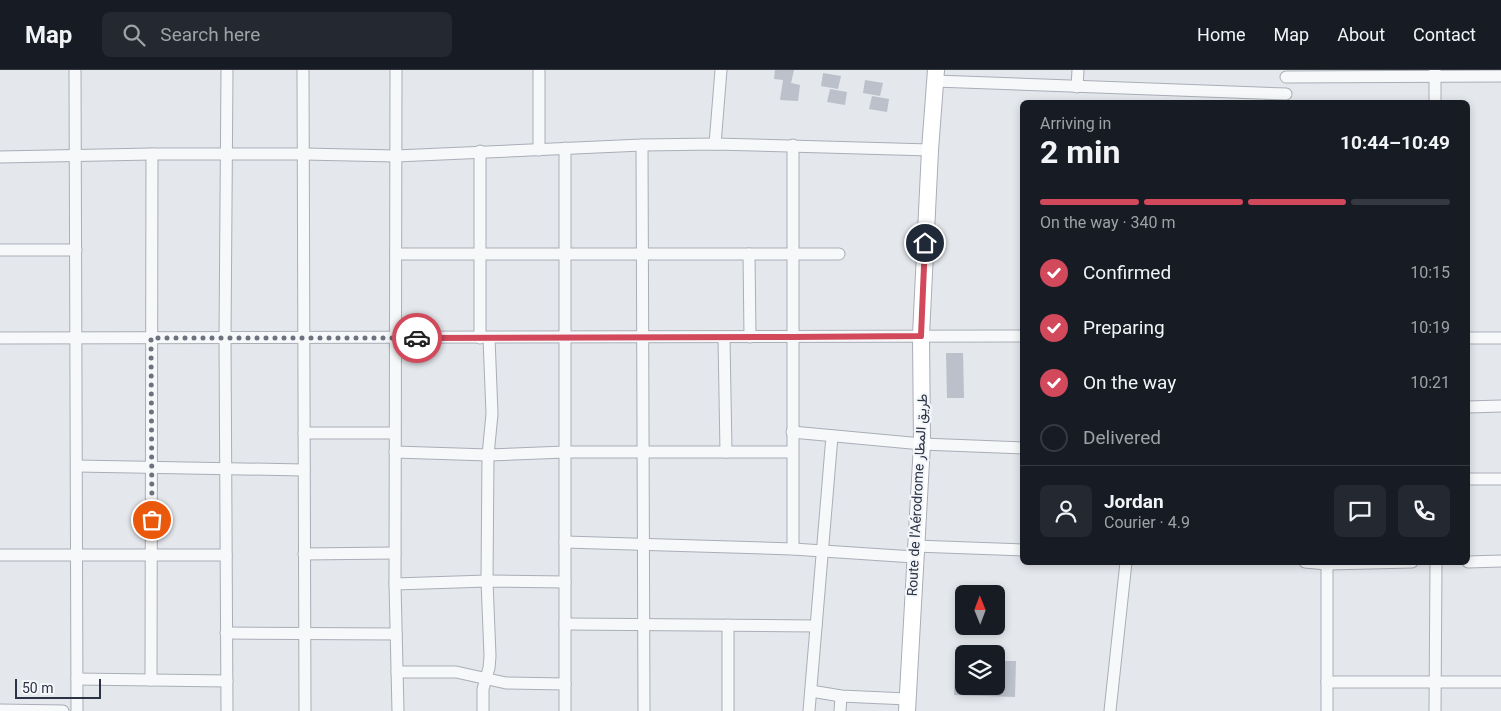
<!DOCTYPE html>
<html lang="en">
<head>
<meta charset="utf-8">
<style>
	body { margin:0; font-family:Roboto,Vazirmatn,sans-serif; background:#242831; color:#f1f3f6; height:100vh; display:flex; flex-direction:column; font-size:19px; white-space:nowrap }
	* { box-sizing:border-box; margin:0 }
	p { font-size:16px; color:#9ea1a6 }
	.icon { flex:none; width:28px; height:28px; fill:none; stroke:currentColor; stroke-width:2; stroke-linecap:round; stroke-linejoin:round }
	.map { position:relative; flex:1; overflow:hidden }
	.sheet { position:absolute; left:1020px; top:30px; width:450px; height:465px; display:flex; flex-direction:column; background:#171b24; border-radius:8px; box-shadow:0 2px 8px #0003 }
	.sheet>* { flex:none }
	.needle { width:32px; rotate:359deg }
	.buttons { position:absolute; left:955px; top:515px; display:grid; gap:10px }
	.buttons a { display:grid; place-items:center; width:50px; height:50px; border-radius:8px; background:#171b24; box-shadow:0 2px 8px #0003; font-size:25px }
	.scale { position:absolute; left:15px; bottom:12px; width:86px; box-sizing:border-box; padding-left:5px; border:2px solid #2b3445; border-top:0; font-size:14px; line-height:18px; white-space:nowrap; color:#2b3445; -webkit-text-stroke:4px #f4f6f9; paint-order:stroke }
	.pin { position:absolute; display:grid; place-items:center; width:42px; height:42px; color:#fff; margin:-21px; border:2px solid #fff; border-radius:50%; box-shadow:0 1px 5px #0007 }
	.courier { position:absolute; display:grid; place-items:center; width:50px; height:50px; margin:-25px; border:4px solid #d1495b; border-radius:50%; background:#fff; color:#222; box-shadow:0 1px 6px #0007 }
	.overview em { font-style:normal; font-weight:700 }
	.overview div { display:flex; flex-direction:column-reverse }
	.overview { display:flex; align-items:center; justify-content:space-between; height:85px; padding:0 20px }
	h1 { font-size:32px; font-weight:700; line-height:38px }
	.bar { display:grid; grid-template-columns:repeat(4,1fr); gap:8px 5px; align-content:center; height:60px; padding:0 20px }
	.bar i { height:6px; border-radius:4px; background:#363941 }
	.bar .on { background:#d1495b }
	.bar p { grid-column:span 4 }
	.line { display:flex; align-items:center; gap:12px; padding:0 20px; border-top:1px solid #363941 }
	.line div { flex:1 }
	.round { display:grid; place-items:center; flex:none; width:52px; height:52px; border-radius:8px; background:#242831 }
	ol { padding:0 20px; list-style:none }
	li { display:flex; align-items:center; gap:15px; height:55px }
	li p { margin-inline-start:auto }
	li .icon { padding:5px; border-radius:50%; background:#d1495b; color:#fff; stroke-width:4 }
	li:last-child { color:#9ea1a6 }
	li i { width:28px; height:28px; border:2px solid #363941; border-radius:50% }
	header { display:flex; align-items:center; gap:30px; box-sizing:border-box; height:70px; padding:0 25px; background:#171b24; border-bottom:1px solid #363941 }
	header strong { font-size:24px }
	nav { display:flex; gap:28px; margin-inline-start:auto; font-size:18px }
	.search { width:350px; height:45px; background:#242831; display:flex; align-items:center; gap:12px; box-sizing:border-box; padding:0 18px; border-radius:8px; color:#9ea1a6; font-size:19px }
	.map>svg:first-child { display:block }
	.building { fill:#bbc0ca }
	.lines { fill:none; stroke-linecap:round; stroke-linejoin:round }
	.street-casing { stroke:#a9aeb7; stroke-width:13 }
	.secondary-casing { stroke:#a9aeb7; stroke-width:18 }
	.street { stroke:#f7f8fa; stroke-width:11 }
	.secondary { stroke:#fff; stroke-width:16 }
	.done { stroke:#6c737f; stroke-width:5; stroke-dasharray:0 9 }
	.route { stroke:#d1495b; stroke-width:6 }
	.labels { text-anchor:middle; stroke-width:4.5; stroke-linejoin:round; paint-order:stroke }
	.street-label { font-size:14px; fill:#2b3445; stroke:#f4f6f9 }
</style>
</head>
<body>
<header>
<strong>Map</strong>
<div class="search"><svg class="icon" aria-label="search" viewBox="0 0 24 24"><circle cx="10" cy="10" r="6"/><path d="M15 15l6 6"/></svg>Search here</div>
<nav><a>Home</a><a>Map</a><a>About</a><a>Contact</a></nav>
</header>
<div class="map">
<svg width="1501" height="641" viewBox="0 0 1501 641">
	<rect width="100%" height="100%" fill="#e4e7ec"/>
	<g class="building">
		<path d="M775 0H794L791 13 800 15 798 31 780 30 783 10 774 9Z"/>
		<path d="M823 3 841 6 838 19 821 16Z"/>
		<path d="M865 10 883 13 880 26 863 23Z"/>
		<path d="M830 19 847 22 845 35 827 32Z"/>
		<path d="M872 26 889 29 887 42 869 39Z"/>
		<path d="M946 283H963L964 328H947Z"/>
		<path d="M955 590H964V616H996V591H1016L1015 627 954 625Z"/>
	</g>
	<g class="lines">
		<defs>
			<g id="street">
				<path d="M75 0 77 641"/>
				<path d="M303 0 305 641"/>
				<path d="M396 0 395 514 398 641"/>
				<path d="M539 0V80"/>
				<path d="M1286 7 1501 6"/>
				<path d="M935 11 1286 24"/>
				<path d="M1077 17 1078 0"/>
				<path d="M1435 32V0"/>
				<path d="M715 74 721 0"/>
				<path d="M642 75 644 641"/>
				<path d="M480 81V268"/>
				<path d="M0 87 152 84H304L396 86 642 75 715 74 930 80"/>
				<path d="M0 180H76"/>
				<path d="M396 184H839"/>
				<path d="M749 184 750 267"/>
				<path d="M0 268 1022 266"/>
				<path d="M724 268 726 382"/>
				<path d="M1468 268H1501"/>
				<path d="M1468 337 1501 336"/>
				<path d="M792 362 922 374 1022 378"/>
				<path d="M304 363H395"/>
				<path d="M395 382 488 385 565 382H792"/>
				<path d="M77 396 304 400"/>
				<path d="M1468 409H1501"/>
				<path d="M565 472 793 479 914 487"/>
				<path d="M915 476 1022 480"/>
				<path d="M793 479V75"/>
				<path d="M304 484 395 483"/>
				<path d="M0 485H226"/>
				<path d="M1305 492 1327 494 1412 492"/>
				<path d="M1468 492 1501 491"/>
				<path d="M1327 494V641"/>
				<path d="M395 514 487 511 565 512"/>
				<path d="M565 554 816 556"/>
				<path d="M728 555V641"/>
				<path d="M226 563 396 564"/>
				<path d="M397 602H456L506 613 565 614"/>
				<path d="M77 609 227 611"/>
				<path d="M151 610 152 84"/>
				<path d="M1327 612H1501"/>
				<path d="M811 621 841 626 907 629"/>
				<path d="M0 640 63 641"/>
				<path d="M227 641 225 268 227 0"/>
				<path d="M483 641V619L489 598 490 586 487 511 488 385 492 344 489 268"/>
				<path d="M565 641V78"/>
				<path d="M809 641 832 366"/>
				<path d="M840 641 841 626"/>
				<path d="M1110 641 1126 492"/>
				<path d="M1435 641 1436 492"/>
			</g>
			<path id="secondary" d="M907 641 922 374 921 265 930 80 936 0"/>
		</defs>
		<use href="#street" class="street-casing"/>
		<use href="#secondary" class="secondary-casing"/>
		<use href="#street" class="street"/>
		<use href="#secondary" class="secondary"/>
	</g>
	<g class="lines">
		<path class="done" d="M152 450 151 268H417"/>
		<path class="route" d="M417 268 792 267 921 266 925 173"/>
	</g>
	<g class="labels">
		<g class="street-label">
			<text transform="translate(917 425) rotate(-87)" y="5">Route de l'Aérodrome طريق المطار</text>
		</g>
	</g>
</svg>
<div class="buttons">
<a><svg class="needle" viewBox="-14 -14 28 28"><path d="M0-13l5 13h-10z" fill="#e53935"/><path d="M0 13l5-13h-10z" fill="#9ea1a6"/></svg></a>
<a><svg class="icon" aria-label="layers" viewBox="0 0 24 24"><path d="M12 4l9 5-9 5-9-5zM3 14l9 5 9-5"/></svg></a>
</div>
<div class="scale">50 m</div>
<div class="pin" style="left:152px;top:450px;background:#ea580c"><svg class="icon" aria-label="bag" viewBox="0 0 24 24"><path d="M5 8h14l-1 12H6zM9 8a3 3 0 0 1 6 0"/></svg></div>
<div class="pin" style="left:925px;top:173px;background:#1f2937"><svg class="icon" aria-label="home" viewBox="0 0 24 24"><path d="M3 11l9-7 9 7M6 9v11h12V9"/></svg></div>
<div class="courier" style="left:417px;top:268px"><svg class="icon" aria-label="car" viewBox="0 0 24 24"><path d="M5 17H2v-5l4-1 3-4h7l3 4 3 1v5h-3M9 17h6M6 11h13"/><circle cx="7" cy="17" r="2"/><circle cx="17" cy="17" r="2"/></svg></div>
<section class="sheet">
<div class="overview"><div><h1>2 min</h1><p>Arriving in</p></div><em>10:44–10:49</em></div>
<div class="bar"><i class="on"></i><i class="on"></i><i class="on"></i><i></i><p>On the way · 340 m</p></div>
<ol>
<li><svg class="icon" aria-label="check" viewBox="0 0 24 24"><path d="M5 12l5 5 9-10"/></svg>Confirmed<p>10:15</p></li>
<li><svg class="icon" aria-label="check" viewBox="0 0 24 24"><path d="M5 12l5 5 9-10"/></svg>Preparing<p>10:19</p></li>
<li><svg class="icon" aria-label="check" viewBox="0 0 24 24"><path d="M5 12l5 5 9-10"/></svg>On the way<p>10:21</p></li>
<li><i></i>Delivered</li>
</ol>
<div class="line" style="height:90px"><a class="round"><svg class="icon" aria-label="person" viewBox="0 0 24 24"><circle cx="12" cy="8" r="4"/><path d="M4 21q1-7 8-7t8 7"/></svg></a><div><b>Jordan</b><p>Courier · 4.9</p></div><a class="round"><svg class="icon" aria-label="chat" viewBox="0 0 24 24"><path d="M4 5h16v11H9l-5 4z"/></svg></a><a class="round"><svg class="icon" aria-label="phone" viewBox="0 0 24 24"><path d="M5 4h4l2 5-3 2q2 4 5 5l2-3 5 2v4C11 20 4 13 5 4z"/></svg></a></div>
</section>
</div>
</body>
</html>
